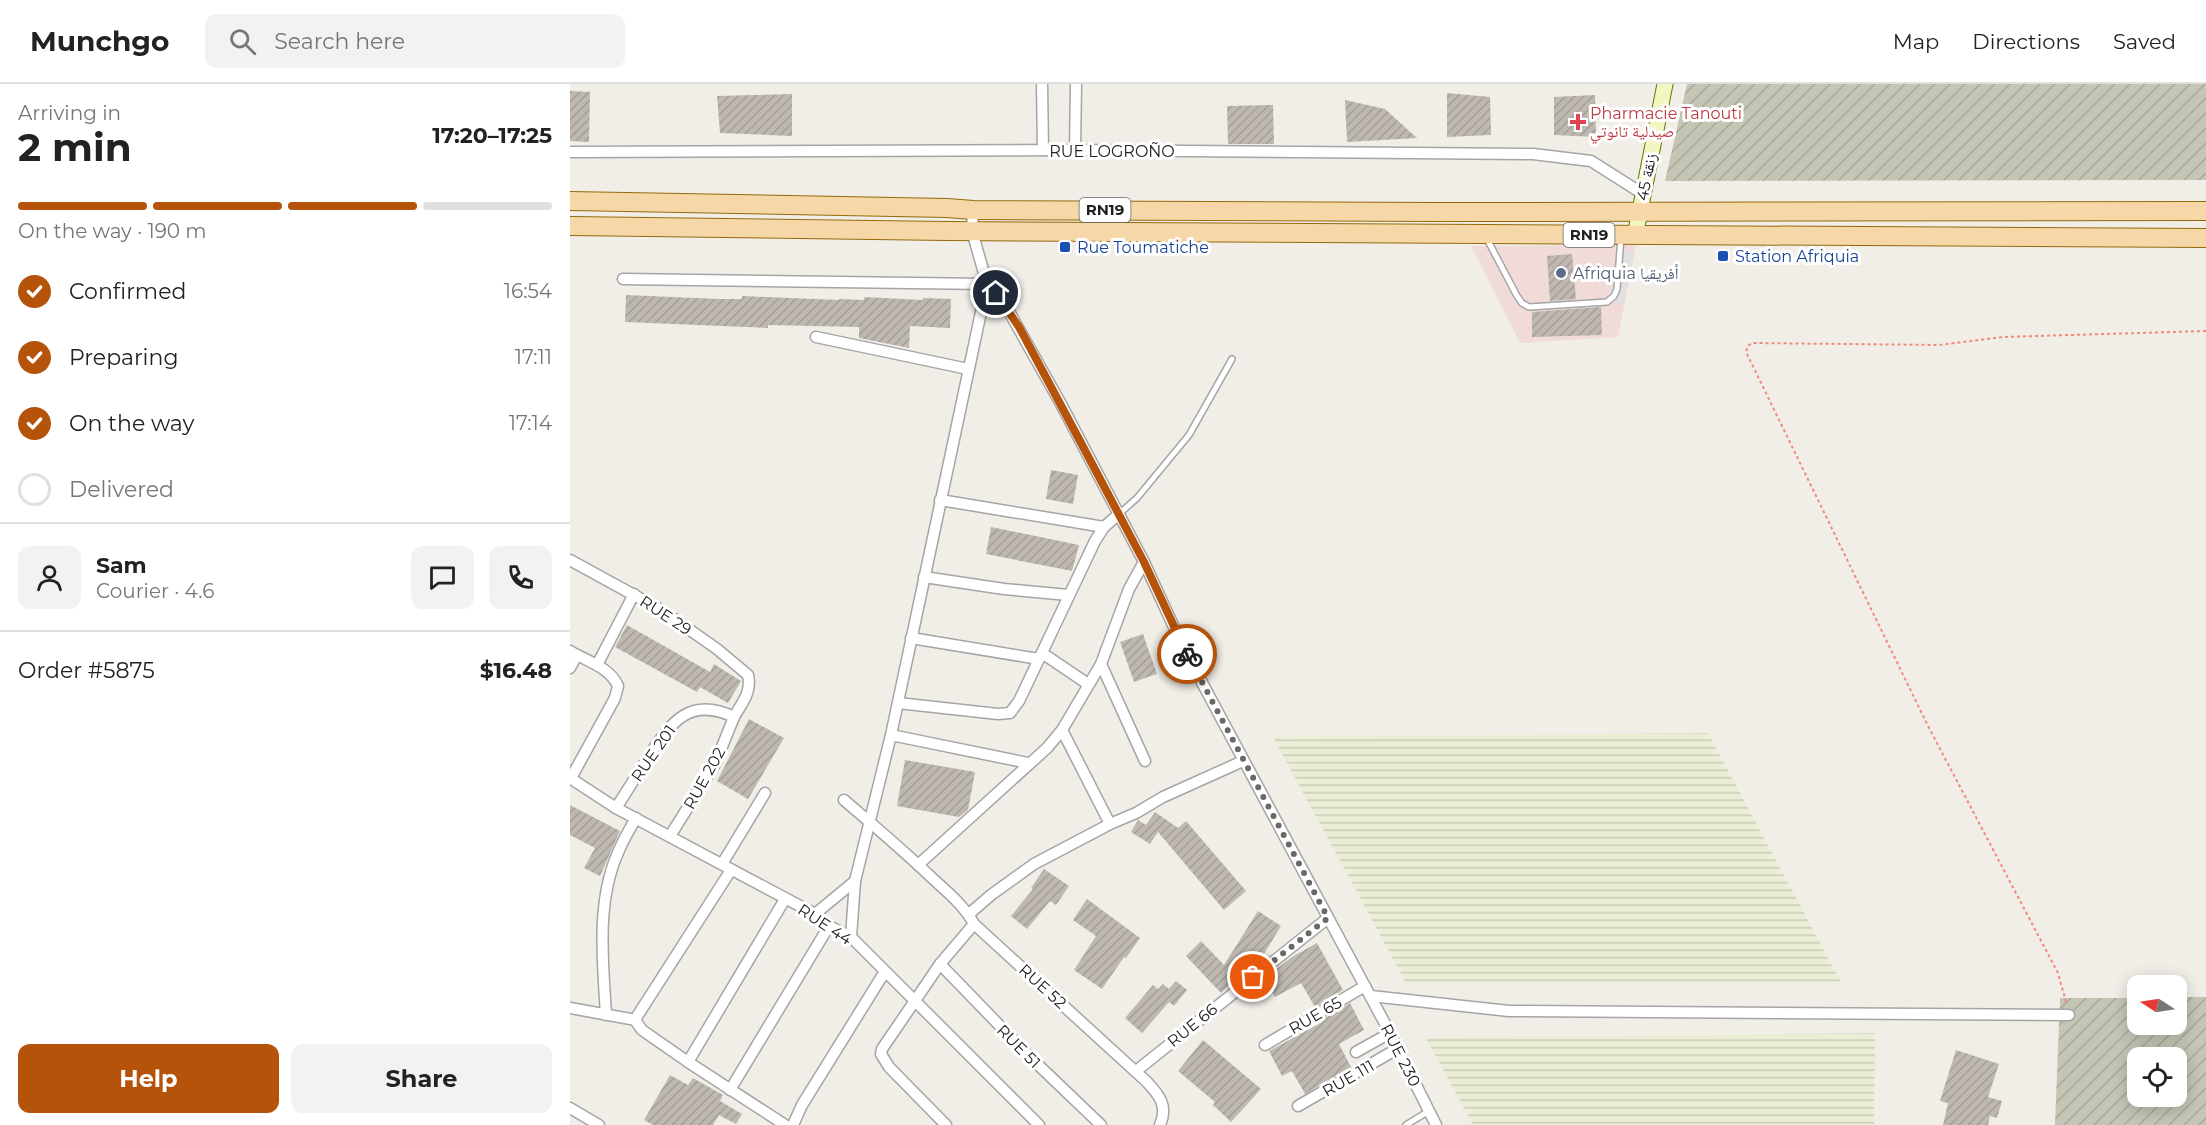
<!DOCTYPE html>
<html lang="en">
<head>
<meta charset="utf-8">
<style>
	body { margin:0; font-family:Montserrat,"Noto Naskh Arabic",sans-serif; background:#f2f2f2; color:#222; height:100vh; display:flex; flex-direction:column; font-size:22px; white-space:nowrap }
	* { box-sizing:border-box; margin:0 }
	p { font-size:20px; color:#767676 }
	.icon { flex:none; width:33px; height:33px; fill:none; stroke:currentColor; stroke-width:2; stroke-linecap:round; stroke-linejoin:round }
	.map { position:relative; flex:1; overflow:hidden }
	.details { display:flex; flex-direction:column; background:#fff; width:570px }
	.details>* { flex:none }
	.needle { width:39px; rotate:282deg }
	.buttons { position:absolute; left:1557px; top:891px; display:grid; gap:12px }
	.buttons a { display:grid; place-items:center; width:60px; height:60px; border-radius:12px; background:#fff; box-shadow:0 3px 15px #0003; font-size:30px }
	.pin { position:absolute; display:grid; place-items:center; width:51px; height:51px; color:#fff; margin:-26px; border:3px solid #fff; border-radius:50%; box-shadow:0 2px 6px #0007 }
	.courier { position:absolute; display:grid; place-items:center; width:60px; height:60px; margin:-30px; border:4px solid #b45309; border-radius:50%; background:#fff; color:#222; box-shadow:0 2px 8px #0007 }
	.headline em { font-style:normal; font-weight:700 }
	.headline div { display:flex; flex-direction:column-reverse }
	.headline { display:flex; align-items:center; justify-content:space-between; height:102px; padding:0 18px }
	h1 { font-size:39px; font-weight:700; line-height:45px }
	.bar { display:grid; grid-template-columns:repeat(4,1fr); gap:9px 6px; align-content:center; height:72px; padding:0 18px }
	.bar i { height:8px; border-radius:4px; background:#e0e0e0 }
	.bar .current { background:#b45309 }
	.bar p { grid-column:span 4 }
	.line { display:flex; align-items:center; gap:15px; padding:0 18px; border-top:2px solid #e0e0e0 }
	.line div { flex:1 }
	.round { display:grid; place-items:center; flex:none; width:63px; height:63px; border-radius:12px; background:#f2f2f2 }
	ol { padding:0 18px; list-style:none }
	li { display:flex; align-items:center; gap:18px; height:66px }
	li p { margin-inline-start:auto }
	li .icon { padding:6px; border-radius:50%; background:#b45309; color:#fff; stroke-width:4 }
	li:last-child { color:#767676 }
	li i { width:33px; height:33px; border:3px solid #e0e0e0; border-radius:50% }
	.button { display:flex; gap:12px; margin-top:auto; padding:12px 18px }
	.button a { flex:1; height:69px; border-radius:12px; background:#b45309; color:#fff; font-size:24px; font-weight:700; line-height:69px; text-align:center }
	.button a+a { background:#f2f2f2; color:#222 }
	header { display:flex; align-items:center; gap:36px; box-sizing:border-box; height:84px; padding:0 30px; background:#fff; border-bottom:2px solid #e0e0e0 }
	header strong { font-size:28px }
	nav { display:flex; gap:33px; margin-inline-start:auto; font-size:21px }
	.search { width:420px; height:54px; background:#f2f2f2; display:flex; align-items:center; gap:15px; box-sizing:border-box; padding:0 21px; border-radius:12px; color:#767676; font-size:22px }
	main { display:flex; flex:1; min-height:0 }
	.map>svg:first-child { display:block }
	.commercial { fill:#f0dbd9 }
	.construction { fill:url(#construction-furrows); fill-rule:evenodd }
	.farmland { fill:url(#farmland-rules) }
	.parking { fill:#e1e1e1 }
	.building { fill:url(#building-hatch) }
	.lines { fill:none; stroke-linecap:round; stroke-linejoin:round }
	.lane-casing { stroke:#a5a5a5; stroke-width:8 }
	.street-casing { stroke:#a5a5a5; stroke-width:13 }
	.secondary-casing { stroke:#66740c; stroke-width:17 }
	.primary-casing { stroke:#946a0a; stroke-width:20 }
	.path { stroke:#f18979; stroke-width:2; stroke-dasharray:3 3; stroke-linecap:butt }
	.lane { stroke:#fff; stroke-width:5 }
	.street { stroke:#fff; stroke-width:10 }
	.secondary { stroke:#f2f6c1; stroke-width:15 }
	.primary { stroke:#f6d7a8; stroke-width:18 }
	.done { stroke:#6a6967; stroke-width:6; stroke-dasharray:0 10.8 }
	.route { stroke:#b45309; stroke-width:8 }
	.health-dot { fill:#e0444e; stroke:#fff; stroke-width:2 }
	.transit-dot { fill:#1a4fb4; stroke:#fff; stroke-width:2 }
	.service-dot { fill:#5c6f8a; stroke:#fff; stroke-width:2 }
	.labels { text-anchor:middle; stroke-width:6; stroke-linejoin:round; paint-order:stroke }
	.shield { fill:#fff; stroke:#646464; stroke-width:1.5 }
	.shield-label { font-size:15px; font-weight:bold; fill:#212121 }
	.health-label { font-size:16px; fill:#be3a42; stroke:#fff; text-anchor:start }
	.street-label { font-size:16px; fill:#212121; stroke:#fff }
	.transit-label { font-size:16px; fill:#164399; stroke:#fff; text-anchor:start }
	.service-label { font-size:16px; fill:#4e5e75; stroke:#fff; text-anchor:start }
</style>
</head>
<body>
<header>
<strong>Munchgo</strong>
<div class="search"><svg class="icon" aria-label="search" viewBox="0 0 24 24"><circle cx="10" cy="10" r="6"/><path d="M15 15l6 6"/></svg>Search here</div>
<nav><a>Map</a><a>Directions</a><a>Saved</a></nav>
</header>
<main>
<section class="details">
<div class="headline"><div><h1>2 min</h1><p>Arriving in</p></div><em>17:20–17:25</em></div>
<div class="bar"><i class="current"></i><i class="current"></i><i class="current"></i><i></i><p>On the way · 190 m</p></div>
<ol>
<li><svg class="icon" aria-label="check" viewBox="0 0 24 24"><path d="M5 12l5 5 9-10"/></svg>Confirmed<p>16:54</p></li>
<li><svg class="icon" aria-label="check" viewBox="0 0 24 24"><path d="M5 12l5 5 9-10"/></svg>Preparing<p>17:11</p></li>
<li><svg class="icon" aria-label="check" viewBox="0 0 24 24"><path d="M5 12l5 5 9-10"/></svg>On the way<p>17:14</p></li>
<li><i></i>Delivered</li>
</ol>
<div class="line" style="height:108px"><a class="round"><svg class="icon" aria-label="person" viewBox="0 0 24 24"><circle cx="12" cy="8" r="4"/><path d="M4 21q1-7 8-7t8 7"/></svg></a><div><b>Sam</b><p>Courier · 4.6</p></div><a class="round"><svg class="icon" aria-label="chat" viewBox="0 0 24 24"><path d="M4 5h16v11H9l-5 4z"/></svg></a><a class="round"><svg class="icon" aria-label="phone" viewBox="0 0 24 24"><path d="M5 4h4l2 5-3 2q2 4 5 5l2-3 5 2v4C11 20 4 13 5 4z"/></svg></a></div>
<div class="line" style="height:78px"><div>Order #5875</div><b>$16.48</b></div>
<div class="button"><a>Help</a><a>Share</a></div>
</section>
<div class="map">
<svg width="1636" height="1041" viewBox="0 0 1636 1041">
	<defs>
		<pattern id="construction-furrows" width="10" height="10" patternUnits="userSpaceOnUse" patternTransform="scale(1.5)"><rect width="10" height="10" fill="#c4c5b4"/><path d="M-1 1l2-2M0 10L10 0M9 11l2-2" fill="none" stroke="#a8a99a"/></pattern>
		<pattern id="farmland-rules" width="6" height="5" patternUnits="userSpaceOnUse" patternTransform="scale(1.5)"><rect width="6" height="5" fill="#ebeed5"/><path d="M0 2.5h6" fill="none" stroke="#c9ccb7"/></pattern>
		<pattern id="building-hatch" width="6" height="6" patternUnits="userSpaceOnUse" patternTransform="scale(1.5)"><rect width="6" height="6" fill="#beb8b1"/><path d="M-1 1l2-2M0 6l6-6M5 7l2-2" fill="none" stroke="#a39e98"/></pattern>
	</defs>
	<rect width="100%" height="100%" fill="#f1eee8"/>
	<path class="commercial" d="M1066 161 1048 253 950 259 901 162Z"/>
	<g class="construction">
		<path d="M1117 0H1636V96L1095 97Z"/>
		<path d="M1607 913H1636V1041H1485L1490 914H1567L1568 940H1606ZM1568 974H1606V1012H1568Z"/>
	</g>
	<g class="farmland">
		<path d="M1138 649 1271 898 836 899 703 653Z"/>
		<path d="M1305 949 1304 1041H903L856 954Z"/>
	</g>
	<path class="parking" d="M1054 166 1063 168 1053 219 1044 218Z"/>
	<g class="building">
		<path d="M0 7 20 8 19 58 0 57Z"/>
		<path d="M877 9 920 13 921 51 877 53Z"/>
		<path d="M222 10V52L150 49 147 12Z"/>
		<path d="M1025 11 1026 53 984 51V13Z"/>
		<path d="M775 16 815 25 847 54 777 58Z"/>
		<path d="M703 21 704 60H658L657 22Z"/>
		<path d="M1002 170 1006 215 980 217 977 172Z"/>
		<path d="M56 211 149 215H172V212L269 216V215L294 216V213L353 216V214L381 215 380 244 340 242 339 264 289 254V243L198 241V244L55 238Z"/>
		<path d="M1031 223 1032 251 962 253V228Z"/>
		<path d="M481 386 508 391 503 420 476 415Z"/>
		<path d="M421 443 509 461 502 487 416 470Z"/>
		<path d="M57 541 140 588 144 580 171 597 158 619 130 603 127 608 45 563Z"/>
		<path d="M573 550 587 590 564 598 550 558Z"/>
		<path d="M179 635 214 654 178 715 147 697Z"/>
		<path d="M335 676 405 688 398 726 389 733 327 722Z"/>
		<path d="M0 721 50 747 30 792 14 784 25 764 0 751Z"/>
		<path d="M585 728 608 744 616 737 676 807 654 826 588 748 580 760 561 748 568 736 576 741Z"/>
		<path d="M474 785 499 802 486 821 480 817 457 845 441 832 463 805 461 804Z"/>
		<path d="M517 815 570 854 556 874 554 873 532 905 504 886 526 852 503 836Z"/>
		<path d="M688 827 711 842 687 881 681 886 677 884 651 909 616 872 631 857 654 881Z"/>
		<path d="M747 859 773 906 745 923 731 899 705 913 694 894 722 873Z"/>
		<path d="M606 897 617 906 604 922 599 918 572 949 555 934 583 901 588 905 593 900 599 905Z"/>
		<path d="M780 919 794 946 769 960 781 983 735 1010 722 987 712 992 699 967 752 938V936Z"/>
		<path d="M633 956 691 1005 661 1038 643 1021 645 1018 608 987Z"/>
		<path d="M1386 966 1429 980 1418 1013 1432 1017 1427 1034 1420 1032 1418 1041H1373L1378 1019 1370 1017Z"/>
		<path d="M100 991 118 1001 123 994 153 1011 150 1017 172 1030 166 1040 149 1031 143 1041H83L74 1036Z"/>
	</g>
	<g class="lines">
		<defs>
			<g id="lane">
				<path d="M916 153 947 212 952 219 959 223 1037 218 1044 212 1047 205 1051 153"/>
				<path d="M549 430 567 414 619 351 662 275"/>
				<path d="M836 1041 859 1027"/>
			</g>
			<g id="street">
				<path d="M472 0 473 66"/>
				<path d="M505 66 506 0"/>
				<path d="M0 68 505 66 963 70 1021 77 1073 110"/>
				<path d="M403 126 402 147 417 200 437 224 491 320 574 478 614 565 820 949 866 1041"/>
				<path d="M53 195 417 200"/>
				<path d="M246 253 398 285"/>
				<path d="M370 416 534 443"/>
				<path d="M0 476 93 527 147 565 178 591C182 608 172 619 164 633 120 612 101 638 79 672 68 689 57 707 46 724"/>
				<path d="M354 493 434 505 498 511"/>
				<path d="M341 554 469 575"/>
				<path d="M0 567C16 577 40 583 48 602L45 614 1 694"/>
				<path d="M472 569 518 600"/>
				<path d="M531 580 575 677"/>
				<path d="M27 581 64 510"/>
				<path d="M0 584 7 571"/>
				<path d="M328 619 428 630 440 629 449 617 525 457 534 443 549 430"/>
				<path d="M492 646 540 740"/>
				<path d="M321 651 458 679"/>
				<path d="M0 694 46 724 245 830 259 842 281 853 469 1041"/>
				<path d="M274 716C303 741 333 766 361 793 376 807 394 821 404 840L577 998C590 1012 598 1022 590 1041"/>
				<path d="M100 752 145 680 164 633"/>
				<path d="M152 780 195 709"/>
				<path d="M348 781 477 664 492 646 531 580 559 505 574 478"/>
				<path d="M161 786 66 934 67 939 72 946 118 978 215 815"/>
				<path d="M245 830 285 797"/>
				<path d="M399 830 421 811 464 780 540 740 566 729 593 713 673 677"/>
				<path d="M281 853 285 797 321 651 417 200"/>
				<path d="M370 880 461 974 531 1041"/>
				<path d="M801 912 939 927 1499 931"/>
				<path d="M0 924 66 936"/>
				<path d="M36 931C33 879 26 820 47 771 52 758 59 746 66 734"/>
				<path d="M695 961 795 902"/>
				<path d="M786 968 820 949"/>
				<path d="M118 978 215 1041"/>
				<path d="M566 987 758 834"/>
				<path d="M160 1006 259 842"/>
				<path d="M728 1022 827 965"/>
				<path d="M0 1024 29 1041"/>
				<path d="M223 1041 232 1021 314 889"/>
				<path d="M376 1041 319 983 311 970 312 965 370 880 404 840"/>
			</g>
			<path id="secondary" d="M1065 152 1095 0"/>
			<g id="primary">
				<path d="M0 117 377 124 403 126 863 128 1636 127"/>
				<path d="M0 142 377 147 1636 154"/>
			</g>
		</defs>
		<use href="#lane" class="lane-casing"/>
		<use href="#street" class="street-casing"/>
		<use href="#secondary" class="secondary-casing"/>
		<use href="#primary" class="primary-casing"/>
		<path class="path" d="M1496 918 1488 889 1358 642 1176 268 1178 262 1182 259 1369 261 1433 253 1636 247"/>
		<use href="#lane" class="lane"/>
		<use href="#street" class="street"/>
		<use href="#secondary" class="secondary"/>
		<use href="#primary" class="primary"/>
	</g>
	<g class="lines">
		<path class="done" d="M617 570 758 834 683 893"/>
		<path class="route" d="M426 209 449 243 510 357 574 478 617 570"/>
	</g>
	<path class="health-dot" d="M1005 29h6v6h6v6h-6v6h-6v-6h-6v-6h6z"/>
	<g class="transit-dot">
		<rect x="489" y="157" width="12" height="12" rx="3"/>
		<rect x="1147" y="166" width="12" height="12" rx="3"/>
	</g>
	<circle class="service-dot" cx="991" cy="189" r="6"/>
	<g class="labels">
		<g class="shield">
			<rect x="509.5" y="114" width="51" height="24" rx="4.5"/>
			<rect x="993.5" y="139" width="51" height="24" rx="4.5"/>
		</g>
		<g class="shield-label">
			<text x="535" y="131">RN19</text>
			<text x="1019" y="156">RN19</text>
		</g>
		<g class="health-label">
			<text x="1020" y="35">Pharmacie Tanouti<tspan x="1020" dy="18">صيدلية تانوتي</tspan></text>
		</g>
		<g class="street-label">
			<text x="542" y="73">RUE LOGROÑO</text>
			<text transform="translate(1076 93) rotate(-79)" y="6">زنقة 45</text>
			<text transform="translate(96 531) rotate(33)" y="6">RUE 29</text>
			<text transform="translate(83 669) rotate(-55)" y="6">RUE 201</text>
			<text transform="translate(134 694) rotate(-61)" y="6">RUE 202</text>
			<text transform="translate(255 840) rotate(33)" y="6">RUE 44</text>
			<text transform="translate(473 902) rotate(42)" y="6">RUE 52</text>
			<text transform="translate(745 931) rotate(-30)" y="6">RUE 65</text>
			<text transform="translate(622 941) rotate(-39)" y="6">RUE 66</text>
			<text transform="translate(449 962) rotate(45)" y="6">RUE 51</text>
			<text transform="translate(831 971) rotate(63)" y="6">RUE 230</text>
			<text transform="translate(778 994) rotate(-30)" y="6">RUE 111</text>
		</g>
		<g class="transit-label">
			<text x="507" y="169">Rue Toumatiche</text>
			<text x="1165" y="178">Station Afriquia</text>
		</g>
		<g class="service-label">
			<text x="1003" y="195">Afriquia أفريقيا</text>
		</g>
	</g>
</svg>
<div class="buttons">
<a><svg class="needle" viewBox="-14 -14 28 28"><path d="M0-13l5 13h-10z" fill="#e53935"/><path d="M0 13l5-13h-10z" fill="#767676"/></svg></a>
<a><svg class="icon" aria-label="locate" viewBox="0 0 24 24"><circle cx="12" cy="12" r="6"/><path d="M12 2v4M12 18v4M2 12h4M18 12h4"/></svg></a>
</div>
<div class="pin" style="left:683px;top:893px;background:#ea580c"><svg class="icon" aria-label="bag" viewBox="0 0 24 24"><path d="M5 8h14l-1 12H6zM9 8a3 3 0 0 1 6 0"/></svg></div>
<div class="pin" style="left:426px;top:209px;background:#1f2937"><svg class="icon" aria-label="home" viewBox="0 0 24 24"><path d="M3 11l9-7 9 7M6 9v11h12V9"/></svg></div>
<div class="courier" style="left:617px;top:570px"><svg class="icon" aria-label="bike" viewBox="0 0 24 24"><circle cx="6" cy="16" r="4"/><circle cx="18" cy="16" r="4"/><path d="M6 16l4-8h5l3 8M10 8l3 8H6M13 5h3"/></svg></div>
</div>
</main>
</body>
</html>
